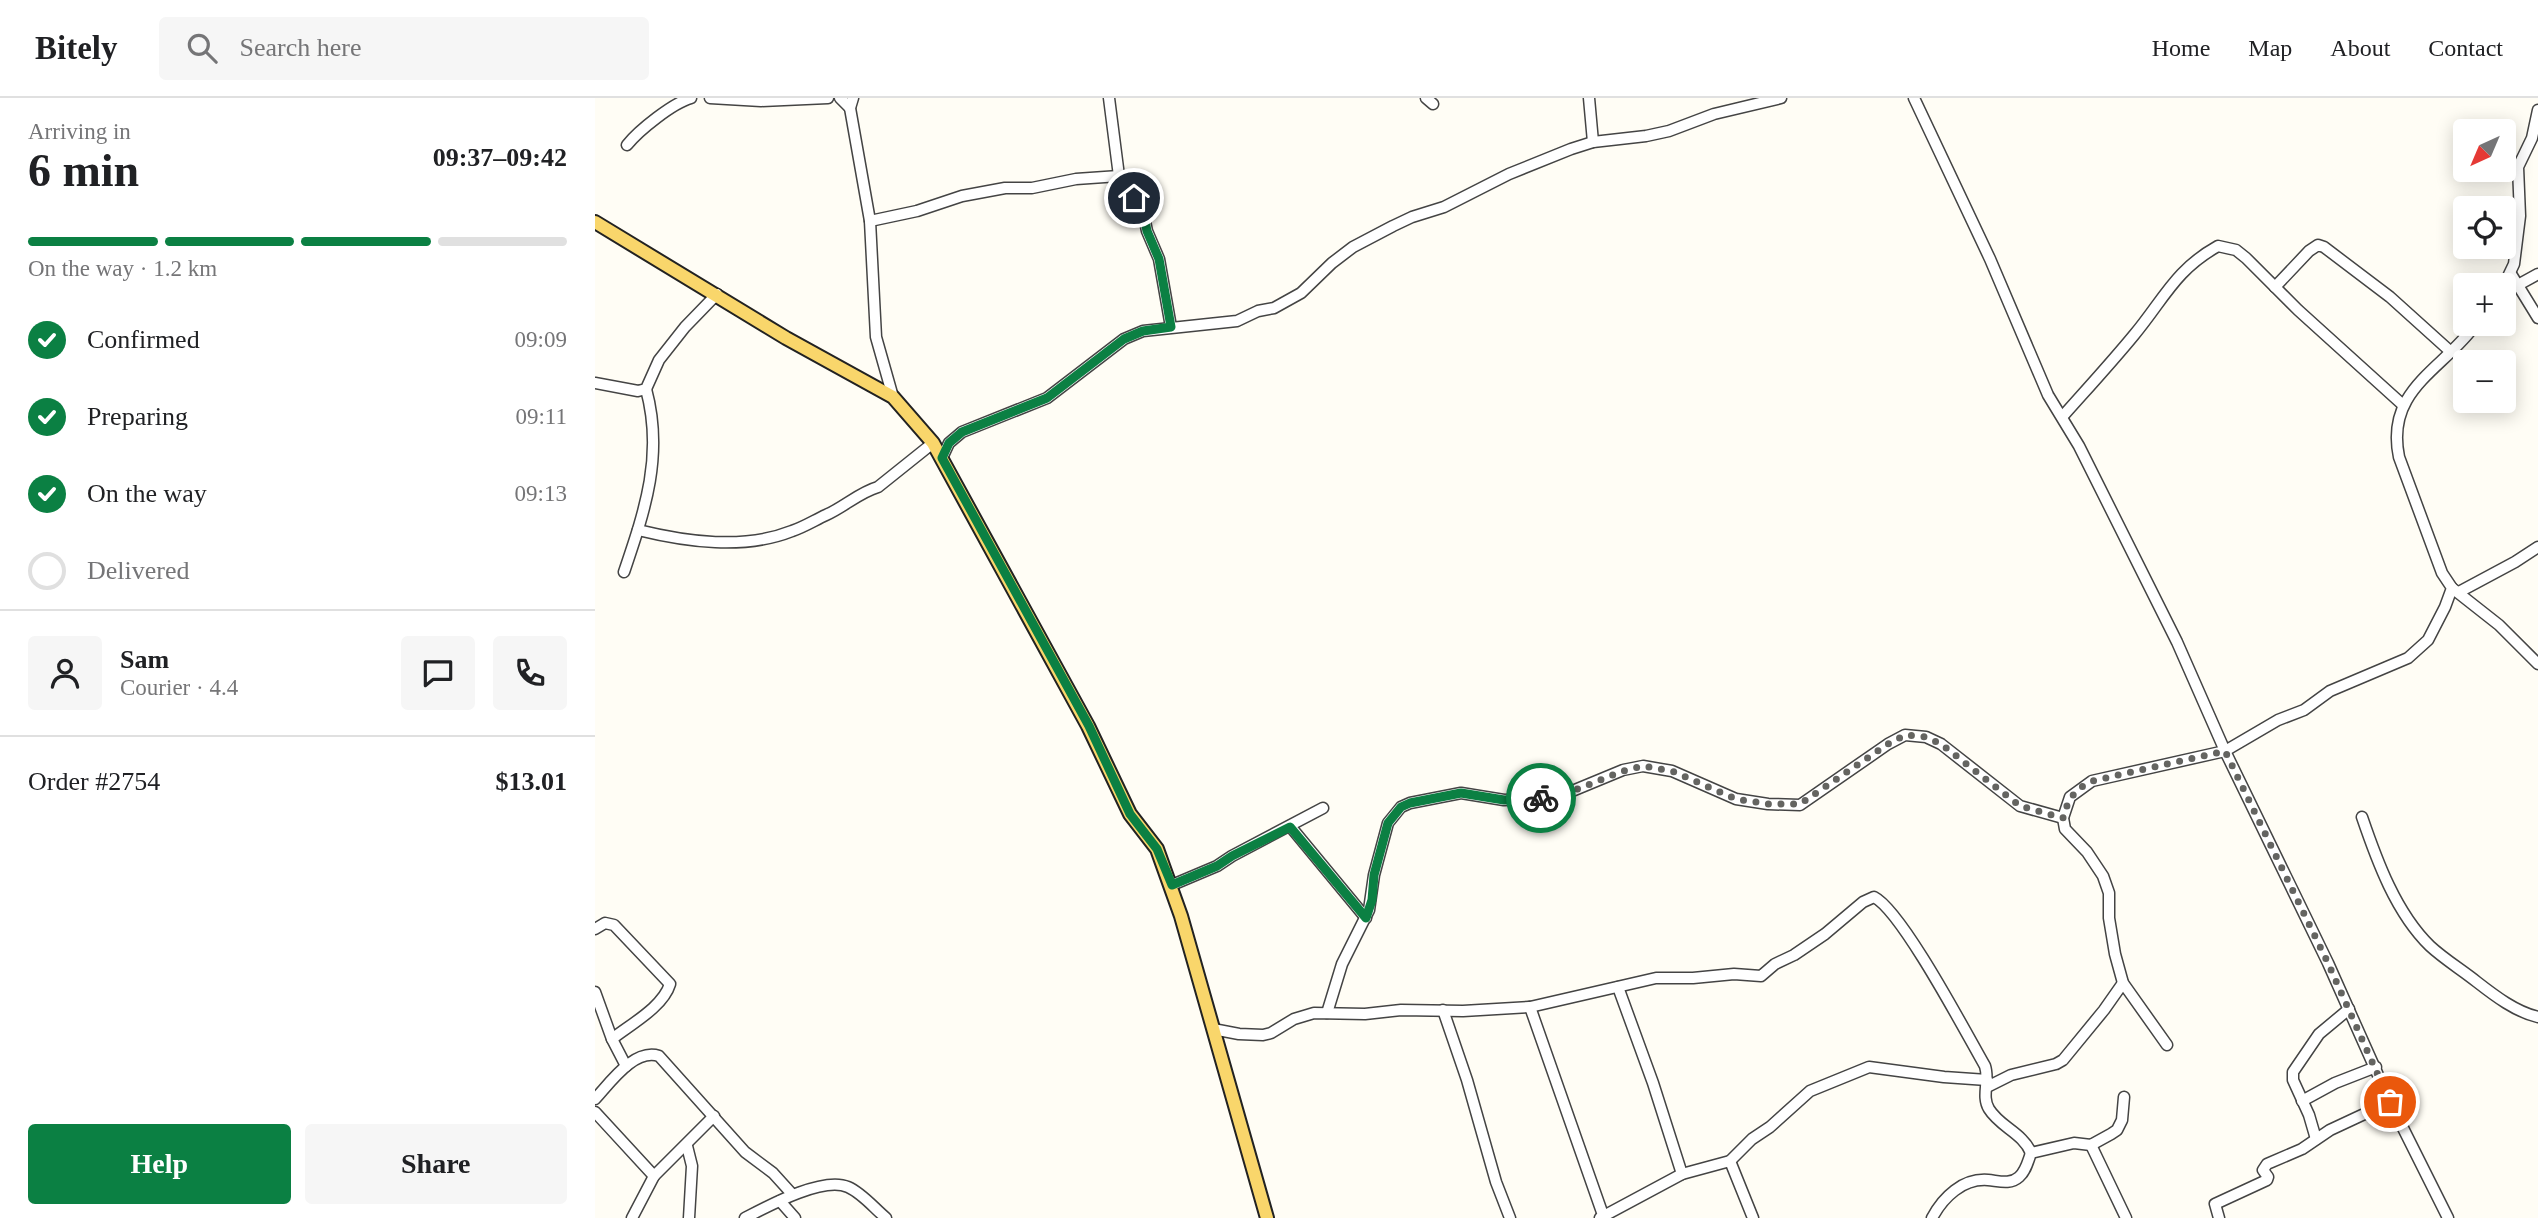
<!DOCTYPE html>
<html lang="en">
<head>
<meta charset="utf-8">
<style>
	body { margin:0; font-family:"Times New Roman",serif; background:#f6f6f6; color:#202124; height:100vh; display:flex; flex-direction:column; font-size:26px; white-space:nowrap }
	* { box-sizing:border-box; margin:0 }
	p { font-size:23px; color:#757577 }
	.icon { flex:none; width:38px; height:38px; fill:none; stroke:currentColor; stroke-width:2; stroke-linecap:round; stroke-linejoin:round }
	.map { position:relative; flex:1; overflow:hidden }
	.details { display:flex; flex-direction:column; background:#fff; width:595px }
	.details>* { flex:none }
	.needle { width:46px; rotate:224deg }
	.fabs { position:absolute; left:1858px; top:21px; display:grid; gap:14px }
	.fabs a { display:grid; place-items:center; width:63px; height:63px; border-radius:7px; background:#fff; box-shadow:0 4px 18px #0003; font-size:35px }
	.pin { position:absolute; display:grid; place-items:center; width:60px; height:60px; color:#fff; margin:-30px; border:4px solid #fff; border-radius:50%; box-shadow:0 2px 7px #0007 }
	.courier { position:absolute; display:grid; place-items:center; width:70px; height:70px; margin:-35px; border:5px solid #0b8043; border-radius:50%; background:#fff; color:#222; box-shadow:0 2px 9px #0007 }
	.headline em { font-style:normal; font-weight:700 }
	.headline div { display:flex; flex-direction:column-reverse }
	.headline { display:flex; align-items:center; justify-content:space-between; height:119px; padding:0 28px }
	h1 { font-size:46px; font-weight:700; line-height:52px }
	.bar { display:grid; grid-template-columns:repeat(4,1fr); gap:10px 7px; align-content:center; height:84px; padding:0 28px }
	.bar i { height:9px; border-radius:5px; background:#e0e0e0 }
	.bar .on { background:#0b8043 }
	.bar p { grid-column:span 4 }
	.line { display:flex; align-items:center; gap:18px; padding:0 28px; border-top:2px solid #e0e0e0 }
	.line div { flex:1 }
	.round { display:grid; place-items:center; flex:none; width:74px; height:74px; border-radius:7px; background:#f6f6f6 }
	ol { padding:0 28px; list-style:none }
	li { display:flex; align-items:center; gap:21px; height:77px }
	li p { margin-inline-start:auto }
	li .icon { padding:7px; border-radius:50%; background:#0b8043; color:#fff; stroke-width:4 }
	li:last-child { color:#757577 }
	li i { width:38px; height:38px; border:4px solid #e0e0e0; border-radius:50% }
	.primary-button { display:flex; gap:14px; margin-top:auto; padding:14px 28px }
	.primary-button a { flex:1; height:80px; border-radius:7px; background:#0b8043; color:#fff; font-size:28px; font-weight:700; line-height:80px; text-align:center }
	.primary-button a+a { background:#f6f6f6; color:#202124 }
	header { display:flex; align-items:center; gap:42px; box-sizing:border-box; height:98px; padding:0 35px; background:#fff; border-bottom:2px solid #e0e0e0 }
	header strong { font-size:33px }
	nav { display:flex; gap:38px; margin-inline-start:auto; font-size:24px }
	.search { width:490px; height:63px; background:#f6f6f6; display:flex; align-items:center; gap:18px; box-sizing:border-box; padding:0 24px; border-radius:7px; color:#757577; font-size:26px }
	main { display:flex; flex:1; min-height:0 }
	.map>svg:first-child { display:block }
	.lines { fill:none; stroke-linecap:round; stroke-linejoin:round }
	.minor-casing { stroke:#444; stroke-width:13 }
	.major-casing { stroke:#222; stroke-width:16 }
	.minor { stroke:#fff; stroke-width:10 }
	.major { stroke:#f9d66b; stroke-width:12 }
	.done { stroke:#646461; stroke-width:7; stroke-dasharray:0 12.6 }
	.route { stroke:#0b8043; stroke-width:9 }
</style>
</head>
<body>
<header>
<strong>Bitely</strong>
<div class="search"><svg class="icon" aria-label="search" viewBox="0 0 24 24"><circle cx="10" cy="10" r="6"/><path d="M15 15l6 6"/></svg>Search here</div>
<nav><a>Home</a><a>Map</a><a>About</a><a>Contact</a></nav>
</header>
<main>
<section class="details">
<div class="headline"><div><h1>6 min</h1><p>Arriving in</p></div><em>09:37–09:42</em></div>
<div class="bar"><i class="on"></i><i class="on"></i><i class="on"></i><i></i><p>On the way · 1.2 km</p></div>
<ol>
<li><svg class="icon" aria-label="check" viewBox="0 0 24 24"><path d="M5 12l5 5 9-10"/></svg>Confirmed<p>09:09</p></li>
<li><svg class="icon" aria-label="check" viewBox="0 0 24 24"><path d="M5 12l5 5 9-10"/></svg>Preparing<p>09:11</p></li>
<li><svg class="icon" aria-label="check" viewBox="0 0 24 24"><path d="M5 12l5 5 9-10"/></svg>On the way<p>09:13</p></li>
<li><i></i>Delivered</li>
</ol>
<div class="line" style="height:126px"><a class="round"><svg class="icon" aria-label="person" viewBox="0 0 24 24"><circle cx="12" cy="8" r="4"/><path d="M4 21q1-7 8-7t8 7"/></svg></a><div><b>Sam</b><p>Courier · 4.4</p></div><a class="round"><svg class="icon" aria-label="chat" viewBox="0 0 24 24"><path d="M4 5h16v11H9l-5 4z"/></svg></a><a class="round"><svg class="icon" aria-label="phone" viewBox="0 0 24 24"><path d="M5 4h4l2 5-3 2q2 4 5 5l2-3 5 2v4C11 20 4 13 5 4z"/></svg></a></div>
<div class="line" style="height:91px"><div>Order #2754</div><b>$13.01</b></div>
<div class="primary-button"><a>Help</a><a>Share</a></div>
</section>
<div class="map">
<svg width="1943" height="1120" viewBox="0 0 1943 1120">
	<rect width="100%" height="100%" fill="#fffdf5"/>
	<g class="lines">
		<defs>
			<g id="minor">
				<path d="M115 0 166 3 233 0"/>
				<path d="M245 0 255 10"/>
				<path d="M258 0 255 10 275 123 281 239 298 299"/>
				<path d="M514 0 524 78 547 109 552 133 564 161 576 229"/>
				<path d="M831 0 838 6"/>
				<path d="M994 0 998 44"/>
				<path d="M1319 0 1395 161 1453 297 1484 348 1582 544 1630 653 1733 865 1795 1004 1853 1120"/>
				<path d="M32 47C44 32 78 5 96 0"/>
				<path d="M275 123 322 113 367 98 410 90H437L481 81 524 78"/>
				<path d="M1916 176 1943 220"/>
				<path d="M1909 187 1919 166 1925 118 1923 69 1937 40 1943 12"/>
				<path d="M1923 187 1943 176"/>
				<path d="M1680 189 1714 153 1723 147 1729 149 1795 199 1856 254"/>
				<path d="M0 285 43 293 51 291 64 262 90 229 122 196"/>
				<path d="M1468 318C1492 291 1516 265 1539 237 1569 201 1580 172 1623 148L1641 152 1651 160 1703 212 1808 307"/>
				<path d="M347 360 354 345 367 334 452 300 529 241 548 233 642 223 663 213 679 210 706 195 737 165 758 149 798 128 817 119 849 109 914 76 976 51 998 44 1051 38 1074 33 1119 16 1186 0"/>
				<path d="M43 432C92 444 149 452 197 433 209 429 220 422 231 417 249 409 265 394 283 389L338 345"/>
				<path d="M29 474C50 412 69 357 51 291"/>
				<path d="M1857 490 1904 527 1943 566"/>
				<path d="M1864 494 1920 464 1943 449"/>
				<path d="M1767 719C1782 763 1801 815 1835 848 1849 861 1867 872 1882 884 1900 898 1921 914 1943 919"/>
				<path d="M695 728 771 820"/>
				<path d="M577 787 622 768 637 758 728 710"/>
				<path d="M0 831 10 825 19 827 75 886C68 909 36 926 17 941"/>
				<path d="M1023 889 1058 985 1087 1076"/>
				<path d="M0 894 17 941 31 968"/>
				<path d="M935 909 1008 1117"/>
				<path d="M848 912 872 982 901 1084 915 1120"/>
				<path d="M732 915 747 866 774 812 779 777 793 725 806 709 815 705 866 695 909 702 950 700 970 696 1028 672 1048 668 1077 673 1141 701 1173 706 1205 707 1293 646 1310 637 1331 639 1346 646 1425 708 1468 720"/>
				<path d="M618 931 644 936 668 937 676 935 699 921 719 915 770 916 806 912 868 913 935 909 1061 880H1098L1139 876 1166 878 1180 866 1199 857 1230 836 1268 804 1279 799C1307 813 1371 935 1390 968 1395 983 1386 998 1394 1011 1405 1029 1428 1035 1436 1055"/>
				<path d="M1572 947 1528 885 1520 856 1514 820V795L1508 778 1492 754 1470 731 1468 720 1475 699 1497 683 1630 653 1683 622 1709 612 1735 593 1813 560 1833 542 1850 509 1857 490 1847 475 1804 359C1790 291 1848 272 1881 226"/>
				<path d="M1392 989 1416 977 1461 966 1468 962 1509 912 1528 885"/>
				<path d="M0 1001C15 985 39 950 64 958L150 1054 178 1075 197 1096"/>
				<path d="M1707 1003 1740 985 1781 969"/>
				<path d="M0 1014 59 1078"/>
				<path d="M1721 1041 1714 1017 1698 982V974L1724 936 1754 911"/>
				<path d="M1496 1047 1531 1120"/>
				<path d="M92 1048 97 1068 94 1120"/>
				<path d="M1135 1063 1158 1120"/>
				<path d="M185 1103 200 1120"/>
				<path d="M37 1120 59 1078 119 1018"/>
				<path d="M150 1120C173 1108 228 1078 253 1089 267 1095 279 1110 291 1120"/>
				<path d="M1005 1120 1087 1076 1135 1063 1157 1041 1175 1029 1215 993 1274 969 1349 979 1392 982"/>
				<path d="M1337 1120C1348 1099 1368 1080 1393 1082 1404 1083 1415 1087 1424 1079 1431 1073 1433 1063 1436 1055L1479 1045 1496 1047 1516 1036 1522 1032 1527 1022 1529 999"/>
				<path d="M1624 1120 1620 1106 1672 1082 1673 1079 1668 1072 1672 1066 1707 1051 1735 1032 1795 1004"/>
			</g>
			<path id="major" d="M0 124 191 240 298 299 338 345 493 628 535 716 562 751 586 818 672 1120"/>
		</defs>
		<use href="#minor" class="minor-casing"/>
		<use href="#major" class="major-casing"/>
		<use href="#minor" class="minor"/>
		<use href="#major" class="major"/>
	</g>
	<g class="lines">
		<path class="done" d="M946 700 970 696 1028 673 1048 668 1077 673 1141 701 1173 706H1205L1293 646 1310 637 1331 639 1346 646 1425 708 1468 720C1473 701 1479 692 1497 683L1630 653 1733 865 1795 1004"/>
		<path class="route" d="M539 100 547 109 552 133 564 161 576 229 548 233 529 241 452 300 367 334 354 345 347 360 494 628 535 716 562 751 577 787 622 768 637 758 695 729 771 820 777 802 779 777 793 725 806 709 815 705 866 695 909 702 946 700"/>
	</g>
</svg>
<div class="fabs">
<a><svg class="needle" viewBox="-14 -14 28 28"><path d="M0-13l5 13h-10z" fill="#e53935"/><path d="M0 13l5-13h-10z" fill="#757577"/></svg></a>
<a><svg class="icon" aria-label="locate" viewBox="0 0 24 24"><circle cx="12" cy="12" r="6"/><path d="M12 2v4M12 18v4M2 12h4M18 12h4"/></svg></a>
<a>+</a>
<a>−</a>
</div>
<div class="pin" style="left:1795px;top:1004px;background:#ea580c"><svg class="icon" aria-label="bag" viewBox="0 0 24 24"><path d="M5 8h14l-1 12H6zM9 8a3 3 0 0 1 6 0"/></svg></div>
<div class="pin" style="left:539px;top:100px;background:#1f2937"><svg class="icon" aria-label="home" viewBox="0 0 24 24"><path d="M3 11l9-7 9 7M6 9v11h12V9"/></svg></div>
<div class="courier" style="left:946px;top:700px"><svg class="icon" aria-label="bike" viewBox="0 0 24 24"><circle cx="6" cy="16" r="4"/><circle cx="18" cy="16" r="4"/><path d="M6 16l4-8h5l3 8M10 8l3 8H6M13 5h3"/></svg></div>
</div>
</main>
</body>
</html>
